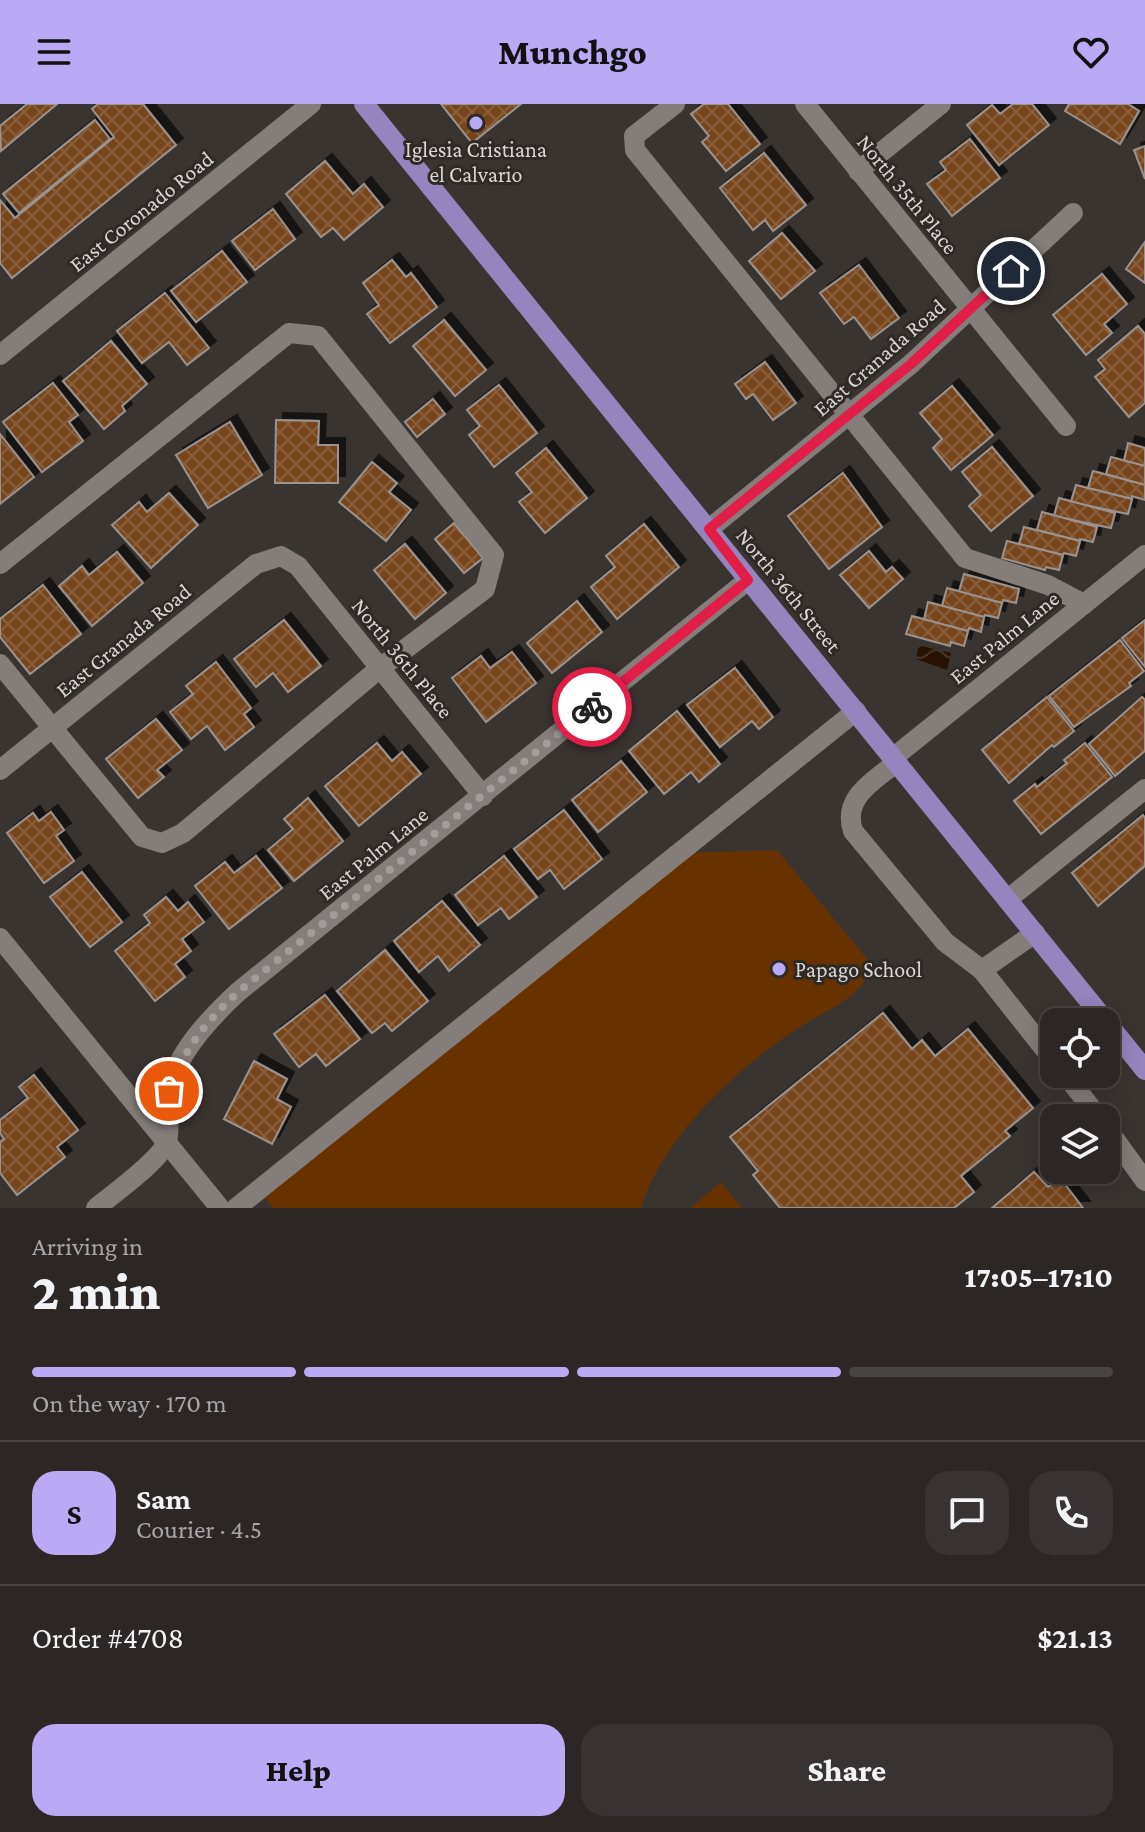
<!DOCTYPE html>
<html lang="en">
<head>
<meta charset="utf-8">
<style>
	body { margin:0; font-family:"Crimson Pro",serif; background:#383332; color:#f1f3f6; height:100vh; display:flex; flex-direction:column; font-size:30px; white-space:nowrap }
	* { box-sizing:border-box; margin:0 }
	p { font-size:26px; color:#a6a5a7 }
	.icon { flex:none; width:44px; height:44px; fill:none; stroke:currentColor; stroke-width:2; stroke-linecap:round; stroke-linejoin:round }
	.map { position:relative; height:1104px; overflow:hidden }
	.side { display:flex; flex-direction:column; background:#2c2725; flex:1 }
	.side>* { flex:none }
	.controls { position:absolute; left:1040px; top:904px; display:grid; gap:16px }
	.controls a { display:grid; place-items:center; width:80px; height:80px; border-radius:16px; background:#2c2725; box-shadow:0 4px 20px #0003,0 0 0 2px #484442; font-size:40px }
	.pin { position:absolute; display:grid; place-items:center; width:68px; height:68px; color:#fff; margin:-34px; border:4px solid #fff; border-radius:50%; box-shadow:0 2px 8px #0007 }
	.courier { position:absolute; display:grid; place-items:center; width:80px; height:80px; margin:-40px; border:6px solid #e11d48; border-radius:50%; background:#fff; color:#222; box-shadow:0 2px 10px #0007 }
	.summary em { font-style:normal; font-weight:800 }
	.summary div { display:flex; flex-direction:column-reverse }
	.summary { display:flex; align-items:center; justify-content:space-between; height:136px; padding:0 32px }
	h1 { font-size:52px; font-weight:800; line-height:60px }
	.bar { display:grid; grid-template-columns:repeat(4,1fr); gap:12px 8px; align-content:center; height:96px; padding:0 32px }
	.bar i { height:10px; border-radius:6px; background:#484442 }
	.bar .selected { background:#baaaf6 }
	.bar p { grid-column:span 4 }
	.line { display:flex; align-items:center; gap:20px; padding:0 32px; border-top:2px solid #484442 }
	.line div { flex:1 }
	.round { display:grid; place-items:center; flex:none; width:84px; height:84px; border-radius:24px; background:#383332 }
	.primary-button { display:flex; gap:16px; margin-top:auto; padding:16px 32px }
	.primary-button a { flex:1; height:92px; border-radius:24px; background:#baaaf6; color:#111; font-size:32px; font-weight:800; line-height:92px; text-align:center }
	.primary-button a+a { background:#383332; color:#f1f3f6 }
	header { display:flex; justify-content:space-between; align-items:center; height:104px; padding:0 32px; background:#baaaf6; color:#111; font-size:36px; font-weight:800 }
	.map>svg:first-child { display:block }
	.green { fill:#683200 }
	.water { fill:url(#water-waves) }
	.building { fill:url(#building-cross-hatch); stroke:#9a938f; stroke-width:2; filter:url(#shadow) }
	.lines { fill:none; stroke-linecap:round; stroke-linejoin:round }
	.minor { stroke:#847d79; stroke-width:20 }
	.major { stroke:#9584bd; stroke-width:20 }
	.done { stroke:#a19d9a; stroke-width:8; stroke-dasharray:0 14.4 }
	.route { stroke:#e11d48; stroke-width:10 }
	.poi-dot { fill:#baaaf6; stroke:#302a27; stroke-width:3 }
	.labels { text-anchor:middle; stroke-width:6; stroke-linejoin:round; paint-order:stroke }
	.poi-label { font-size:22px; fill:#d9d6d3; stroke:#302a27 }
	.street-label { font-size:22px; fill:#d9d6d3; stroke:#302a27 }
</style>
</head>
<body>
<header><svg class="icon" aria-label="menu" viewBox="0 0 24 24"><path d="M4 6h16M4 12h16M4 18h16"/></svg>Munchgo<svg class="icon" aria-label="heart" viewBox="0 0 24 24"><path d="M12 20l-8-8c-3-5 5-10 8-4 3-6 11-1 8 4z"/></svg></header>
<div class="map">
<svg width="1145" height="1104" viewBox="0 0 1145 1104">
	<defs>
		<pattern id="water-waves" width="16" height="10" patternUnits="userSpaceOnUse" patternTransform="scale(2)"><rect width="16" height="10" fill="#281303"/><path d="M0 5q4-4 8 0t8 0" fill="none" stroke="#473527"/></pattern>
		<pattern id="building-cross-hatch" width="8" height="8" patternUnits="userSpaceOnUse" patternTransform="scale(2)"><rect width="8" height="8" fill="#77441c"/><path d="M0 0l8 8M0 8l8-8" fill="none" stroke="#8a5e3c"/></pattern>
		<filter id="shadow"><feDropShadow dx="7" dy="-7" stdDeviation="0" flood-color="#0009"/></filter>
	</defs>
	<rect width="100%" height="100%" fill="#3a3431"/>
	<g class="green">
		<path d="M777 746 873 862C859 896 829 904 800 923 739 962 662 1034 641 1104H273L263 1091 679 749Z"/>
		<path d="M721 1078 742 1104H690Z"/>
	</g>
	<path class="water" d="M922 542 951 549 947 566 916 555 918 544Z"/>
	<g class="building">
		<path d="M27 0H57L1 47 0 22Z"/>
		<path d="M98 0H143L176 41 12 174 0 159V96L15 114 114 33 92 5Z"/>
		<path d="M441 0H521L472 39Z"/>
		<path d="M704 0H728L760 40 726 67 702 38 709 32 691 10Z"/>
		<path d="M1013 0H1032L1049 21 999 61 967 21 992 1 1000 10Z"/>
		<path d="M1069 0H1128L1139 7 1120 40 1065 7Z"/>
		<path d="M95 16 110 35 19 109 3 90Z"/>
		<path d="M970 35 1000 74 952 112 927 80 946 66 940 58Z"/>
		<path d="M1145 42V75L1134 46Z"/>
		<path d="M764 49 806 101 773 127 765 116 753 126 720 84Z"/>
		<path d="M325 57 353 90 364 80 383 103 344 136 333 124 321 133 286 90Z"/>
		<path d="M273 105 295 135 255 166 232 137Z"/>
		<path d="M782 129 815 167 781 195 749 157Z"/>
		<path d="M1145 138V179L1126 165Z"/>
		<path d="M222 147 247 178 196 218 171 187Z"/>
		<path d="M392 156 406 173 411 169 437 203 390 239 367 210 379 201 363 179Z"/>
		<path d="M859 161 899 214 871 235 854 213 844 220 820 189Z"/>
		<path d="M1102 170 1127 200 1104 220 1112 229 1086 251 1053 211Z"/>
		<path d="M165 189 209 244 187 261 169 238 142 259 117 227Z"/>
		<path d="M444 216 486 266 455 292 413 242Z"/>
		<path d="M1138 222 1145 230V299L1129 313 1095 273 1105 265 1098 256Z"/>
		<path d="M111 237 147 280 122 302 125 307 104 325 63 277Z"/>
		<path d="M765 258 796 299 773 316 753 290 746 295 735 280Z"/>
		<path d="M53 279 78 311 69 318 83 337 42 368 3 318Z"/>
		<path d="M499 281 537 329 494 363 469 331 480 322 467 306Z"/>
		<path d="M952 282 993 331 951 366 933 344 942 335 920 309Z"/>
		<path d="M433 295 445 310 417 333 405 318Z"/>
		<path d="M276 316 319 317 318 341H338V379H275Z"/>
		<path d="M230 318 262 371 208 404 176 351Z"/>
		<path d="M0 330 34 373 0 400Z"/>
		<path d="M1128 339 1145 344V362L1124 357Z"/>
		<path d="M992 343 1033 392 991 427 969 402 981 391 962 368Z"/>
		<path d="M546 344 587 394 545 429 519 398 532 388 516 369Z"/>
		<path d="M1111 353 1145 362V381L1106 370Z"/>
		<path d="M372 358 397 379 389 388 411 406 386 437 339 398Z"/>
		<path d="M1093 367 1145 381V396L1132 392V395L1088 384Z"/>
		<path d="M843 369 882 423 829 465 788 412Z"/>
		<path d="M1076 381 1132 395 1128 410 1071 398Z"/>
		<path d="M169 389 198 421 151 464 112 421 139 398 147 408Z"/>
		<path d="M1059 394 1115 409 1111 424 1054 412Z"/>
		<path d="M1042 408 1097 423 1093 438 1080 435V437L1037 426Z"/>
		<path d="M454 419 483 454 464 469 435 435Z"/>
		<path d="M644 420 679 463 617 515 591 483 615 463 606 452Z"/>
		<path d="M1024 423 1080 437 1076 452 1064 449 1063 451 1019 440Z"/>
		<path d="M1007 437 1063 451 1059 466 1046 463 1045 466 1002 454Z"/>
		<path d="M405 440 446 489 415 515 374 466Z"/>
		<path d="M869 447 886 468 892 463 903 475 869 504 840 471Z"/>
		<path d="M117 448 143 479 92 522 59 482 82 462 89 471Z"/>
		<path d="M964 470 1019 485 1016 499 1003 496 1002 499 959 488Z"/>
		<path d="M43 481 81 530 30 570 0 533V515Z"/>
		<path d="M947 484 1002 499 998 514 985 511 984 513 942 502Z"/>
		<path d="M577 497 602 528 552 569 527 539Z"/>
		<path d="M928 498 984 513 981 528 969 524 968 527 924 516Z"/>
		<path d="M912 512 968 527 964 542 951 538 950 542 906 530Z"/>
		<path d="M284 516 321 562 288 588 273 569 256 583 234 555Z"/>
		<path d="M1145 516V563L1122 534Z"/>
		<path d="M1120 536 1144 567 1129 579 1131 582 1074 623 1049 592Z"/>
		<path d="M512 548 536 579 486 618 452 574 481 552 490 564Z"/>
		<path d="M216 558 251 604 244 610 254 623 225 646 207 622 191 635 170 608 193 590 186 582Z"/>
		<path d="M735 564 773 613 759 625 752 617 720 643 687 601Z"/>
		<path d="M1047 593 1074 627 1054 643 1052 641 1009 679 982 646Z"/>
		<path d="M1142 593 1145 596V647L1115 672 1089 640Z"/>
		<path d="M677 607 720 660 699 678 691 668 664 690 629 647Z"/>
		<path d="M156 615 182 646 157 666 164 673 138 694 106 655Z"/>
		<path d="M377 639 392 657 402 648 421 670 359 722 325 682Z"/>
		<path d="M1085 639 1112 673 1041 730 1014 697 1035 680 1037 683 1067 659 1064 656Z"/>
		<path d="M621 657 647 688 598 728 572 696Z"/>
		<path d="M308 694 343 737 294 777 268 746 293 725 284 715Z"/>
		<path d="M564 706 602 755 564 785 550 766 538 775 514 745Z"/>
		<path d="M51 708 64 726 56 732 74 757 44 779 7 729 33 709 39 717Z"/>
		<path d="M1143 711 1145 714V762L1098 802 1072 769Z"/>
		<path d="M256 752 282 784 229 825 195 782 225 758 234 769Z"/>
		<path d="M504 752 537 793 509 815 501 804 478 821 455 791Z"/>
		<path d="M82 768 122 818 90 843 50 793Z"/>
		<path d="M166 793 178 807 188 798 204 818 182 835 191 847 175 860 185 873 155 897 115 847 150 819 144 811Z"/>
		<path d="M442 797 480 841 449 867 438 852 419 868 394 837Z"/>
		<path d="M385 846 428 897 392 927 385 919 372 929 337 887Z"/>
		<path d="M325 891 360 935 326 962 316 950 299 963 274 930Z"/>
		<path d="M883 909 912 945 922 936 935 952 968 925 1033 1004 1005 1027 1010 1032 961 1072 974 1088 954 1104H780L753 1071 758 1067 730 1033Z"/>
		<path d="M254 957 287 975 277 995 291 1003 272 1040 224 1015Z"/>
		<path d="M34 971 78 1026 57 1043 65 1053 17 1091 0 1069V1038L4 1035 0 1029V1016L28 994 19 983Z"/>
		<path d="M1034 1068 1048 1083 1060 1074 1083 1104H992Z"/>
	</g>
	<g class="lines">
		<g class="minor">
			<path d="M675 0 634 32 635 46 965 454 1048 481 1084 500"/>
			<path d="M805 0 1066 322"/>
			<path d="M858 67 941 0"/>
			<path d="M0 251 311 0"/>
			<path d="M709 425 911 260 1073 109"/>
			<path d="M0 460 289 229 318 232 494 451 485 485 380 564 183 729 162 739 142 733 0 560"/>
			<path d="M894 653 1145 451"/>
			<path d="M897 658C874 677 842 693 853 727L945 838 982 866"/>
			<path d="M0 666 256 460 281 452 298 462 483 692"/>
			<path d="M1008 795 1145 685"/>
			<path d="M1035 829 982 866 1054 957"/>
			<path d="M0 834 220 1104"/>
			<path d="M1065 970 1099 1014"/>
			<path d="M1106 1023 1145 1077"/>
			<path d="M96 1104C112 1091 162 1055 167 1037 171 1022 166 1003 169 988 175 950 211 913 238 888L748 476"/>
			<path d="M236 1104 856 607"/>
		</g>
		<path class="major" d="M364 0 1145 966"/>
	</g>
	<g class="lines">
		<path class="done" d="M169 987C184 946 206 917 238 888L592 603"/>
		<path class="route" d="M592 603 748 476 709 425 911 260 1011 167"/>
	</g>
	<g class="poi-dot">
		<circle cx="476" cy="19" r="8"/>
		<circle cx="779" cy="865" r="8"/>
	</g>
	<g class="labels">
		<g class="poi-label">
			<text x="476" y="53">Iglesia Cristiana<tspan x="476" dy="25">el Calvario</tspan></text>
			<text x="795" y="873" text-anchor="start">Papago School</text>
		</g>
		<g class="street-label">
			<text transform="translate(908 90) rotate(51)" y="8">North 35th Place</text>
			<text transform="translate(141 107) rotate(-39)" y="8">East Coronado Road</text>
			<text transform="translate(879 253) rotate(-41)" y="8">East Granada Road</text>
			<text transform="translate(789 486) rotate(51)" y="8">North 36th Street</text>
			<text transform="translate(1004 533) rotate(-39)" y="8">East Palm Lane</text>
			<text transform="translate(123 536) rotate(-39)" y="8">East Granada Road</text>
			<text transform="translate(403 554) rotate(51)" y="8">North 36th Place</text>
			<text transform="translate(373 749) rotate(-39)" y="8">East Palm Lane</text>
		</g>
	</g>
</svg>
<div class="controls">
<a><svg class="icon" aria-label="locate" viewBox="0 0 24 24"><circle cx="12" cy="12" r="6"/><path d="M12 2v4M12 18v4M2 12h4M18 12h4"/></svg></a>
<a><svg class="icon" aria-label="layers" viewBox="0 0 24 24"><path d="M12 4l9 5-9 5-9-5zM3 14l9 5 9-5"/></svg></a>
</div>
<div class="pin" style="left:169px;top:987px;background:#ea580c"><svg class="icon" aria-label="bag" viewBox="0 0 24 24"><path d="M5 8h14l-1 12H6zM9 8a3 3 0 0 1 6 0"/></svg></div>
<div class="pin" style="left:1011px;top:167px;background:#1f2937"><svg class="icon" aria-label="home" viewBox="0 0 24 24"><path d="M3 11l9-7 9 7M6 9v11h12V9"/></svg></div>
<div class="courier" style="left:592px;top:603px"><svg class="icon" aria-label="bike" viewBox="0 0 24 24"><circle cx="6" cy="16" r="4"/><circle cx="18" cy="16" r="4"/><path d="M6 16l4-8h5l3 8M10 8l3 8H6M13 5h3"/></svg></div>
</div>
<section class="side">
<div class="summary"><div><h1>2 min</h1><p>Arriving in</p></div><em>17:05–17:10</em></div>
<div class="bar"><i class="selected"></i><i class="selected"></i><i class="selected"></i><i></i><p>On the way · 170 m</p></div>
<div class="line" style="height:144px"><b class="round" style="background:#baaaf6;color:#111">S</b><div><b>Sam</b><p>Courier · 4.5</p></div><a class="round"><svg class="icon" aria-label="chat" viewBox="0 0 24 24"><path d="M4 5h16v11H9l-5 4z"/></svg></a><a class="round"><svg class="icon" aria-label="phone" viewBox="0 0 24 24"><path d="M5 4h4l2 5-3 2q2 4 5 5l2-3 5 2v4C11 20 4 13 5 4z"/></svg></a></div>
<div class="line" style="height:104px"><div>Order #4708</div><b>$21.13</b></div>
<div class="primary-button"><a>Help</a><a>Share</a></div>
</section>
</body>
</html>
